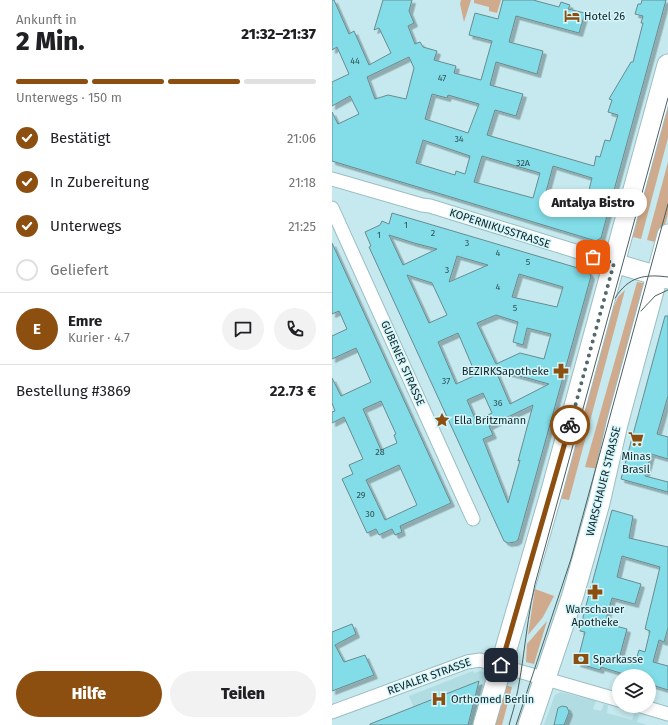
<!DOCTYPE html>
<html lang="de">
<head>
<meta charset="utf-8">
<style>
	body { margin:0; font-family:"Fira Sans",sans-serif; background:#f2f2f2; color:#202124; height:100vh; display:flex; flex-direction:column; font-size:15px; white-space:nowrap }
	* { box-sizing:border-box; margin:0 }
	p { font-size:13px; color:#757577 }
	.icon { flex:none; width:22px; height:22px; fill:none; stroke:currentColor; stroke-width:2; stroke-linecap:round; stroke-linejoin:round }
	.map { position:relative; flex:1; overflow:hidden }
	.sheet { display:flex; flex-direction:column; background:#fff; width:332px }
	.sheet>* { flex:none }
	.buttons { position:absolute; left:280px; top:669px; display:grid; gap:8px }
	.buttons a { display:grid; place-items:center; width:44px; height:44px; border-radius:50%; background:#fff; box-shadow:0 2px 6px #0003; font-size:20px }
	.pin { position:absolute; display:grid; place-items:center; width:34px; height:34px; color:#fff; margin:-17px; border-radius:8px; box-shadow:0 2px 6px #0006 }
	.courier { position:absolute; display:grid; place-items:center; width:40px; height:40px; margin:-20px; border:3px solid #8c4f10; border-radius:50%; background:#fff; color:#222; box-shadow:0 1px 5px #0007 }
	.bubble { position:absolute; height:28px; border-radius:14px; background:#fff; box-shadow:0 2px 6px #0003; font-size:13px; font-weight:800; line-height:28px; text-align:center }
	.summary em { font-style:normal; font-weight:800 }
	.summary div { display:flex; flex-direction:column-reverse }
	.summary { display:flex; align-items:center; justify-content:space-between; height:68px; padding:0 16px }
	h1 { font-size:26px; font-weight:800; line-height:30px }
	.bar { display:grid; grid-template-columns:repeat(4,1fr); gap:6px 4px; align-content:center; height:48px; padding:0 16px }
	.bar i { height:5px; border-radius:3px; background:#e0e0e0 }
	.bar .selected { background:#8c4f10 }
	.bar p { grid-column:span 4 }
	.line { display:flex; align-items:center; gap:10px; padding:0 16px; border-top:1px solid #e0e0e0 }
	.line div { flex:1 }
	.round { display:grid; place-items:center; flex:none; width:42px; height:42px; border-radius:21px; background:#f2f2f2 }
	ol { padding:0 16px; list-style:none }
	li { display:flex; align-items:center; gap:12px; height:44px }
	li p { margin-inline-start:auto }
	li .icon { padding:4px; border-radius:50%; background:#8c4f10; color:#fff; stroke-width:4 }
	li:last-child { color:#757577 }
	li i { width:22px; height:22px; border:2px solid #e0e0e0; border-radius:50% }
	.cta { display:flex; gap:8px; margin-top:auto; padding:8px 16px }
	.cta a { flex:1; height:46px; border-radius:24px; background:#8c4f10; color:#fff; font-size:16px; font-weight:800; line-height:46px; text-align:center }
	.cta a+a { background:#f2f2f2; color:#202124 }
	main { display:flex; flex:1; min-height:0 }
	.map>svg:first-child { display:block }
	.built { fill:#b0dce2 }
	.green { fill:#d0aa8c }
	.building { fill:#82dde8; stroke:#698b8f; fill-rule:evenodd; filter:url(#shadow) }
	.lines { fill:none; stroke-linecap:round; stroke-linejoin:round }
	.street-casing { stroke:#9bbec2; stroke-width:15 }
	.secondary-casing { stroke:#9bbec2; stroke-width:21 }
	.primary-casing { stroke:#9bbec2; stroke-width:23 }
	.street { stroke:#fff; stroke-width:13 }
	.secondary { stroke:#fff; stroke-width:19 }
	.primary { stroke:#fff; stroke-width:21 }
	.tram { stroke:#4b5f62; stroke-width:1 }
	.done { stroke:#52686b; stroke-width:4; stroke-dasharray:0 7.2 }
	.route { stroke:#8c4f10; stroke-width:5 }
	.labels { text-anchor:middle; stroke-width:3; stroke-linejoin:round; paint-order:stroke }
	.number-label { font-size:9px; fill:#305155 }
	.poi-label { font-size:11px; fill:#142224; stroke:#d2f6fb; text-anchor:start }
	.street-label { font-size:11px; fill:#142224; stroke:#d2f6fb }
</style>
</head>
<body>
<main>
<section class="sheet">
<div class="summary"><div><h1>2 Min.</h1><p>Ankunft in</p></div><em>21:32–21:37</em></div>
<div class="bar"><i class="selected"></i><i class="selected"></i><i class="selected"></i><i></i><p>Unterwegs · 150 m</p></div>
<ol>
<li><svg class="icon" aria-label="check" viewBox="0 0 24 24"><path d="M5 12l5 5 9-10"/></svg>Bestätigt<p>21:06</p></li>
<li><svg class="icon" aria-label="check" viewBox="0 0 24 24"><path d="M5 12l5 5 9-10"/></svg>In Zubereitung<p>21:18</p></li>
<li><svg class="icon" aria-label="check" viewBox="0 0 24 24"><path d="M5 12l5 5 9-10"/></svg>Unterwegs<p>21:25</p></li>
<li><i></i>Geliefert</li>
</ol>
<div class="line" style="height:72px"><b class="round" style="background:#8c4f10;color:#fff">E</b><div><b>Emre</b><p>Kurier · 4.7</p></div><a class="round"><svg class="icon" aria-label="chat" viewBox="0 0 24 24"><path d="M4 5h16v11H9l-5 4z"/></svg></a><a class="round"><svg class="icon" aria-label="phone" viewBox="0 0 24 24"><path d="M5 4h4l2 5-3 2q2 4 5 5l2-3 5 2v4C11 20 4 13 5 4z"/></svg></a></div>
<div class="line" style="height:52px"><div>Bestellung #3869</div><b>22.73 €</b></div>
<div class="cta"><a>Hilfe</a><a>Teilen</a></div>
</section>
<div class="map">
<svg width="336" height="725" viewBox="0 0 336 725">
	<defs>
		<filter id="shadow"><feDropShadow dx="3.5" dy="3.5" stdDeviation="0" flood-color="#0004"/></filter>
	</defs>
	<rect width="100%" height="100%" fill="#c5e9ee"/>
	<g class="built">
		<path d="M141 671 142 673 148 671 153 672V682H157L145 725H89L77 696Z"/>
		<path d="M229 692 264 701 261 709 269 711 272 704 276 705 275 713 300 720 302 713 307 714 305 722 315 725H212L223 695Z"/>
	</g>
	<g class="green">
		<path d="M129 0H139L132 22 128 4Z"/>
		<path d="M142 0H169L165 13 157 11V7L142 3Z"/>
		<path d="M336 90V138L309 239 301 237 298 245 294 243Z"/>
		<path d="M336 162V214L326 252 323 242 315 240Z"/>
		<path d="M305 282 316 284 268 469 253 467Z"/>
		<path d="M293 290 237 500 226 498 276 321 286 297Z"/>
		<path d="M203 589 222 596 211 617 196 635Z"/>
		<path d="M215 621 202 664 194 662 195 644Z"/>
		<path d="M169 684 180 687 170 725H158Z"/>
	</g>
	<g class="building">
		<path d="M0 0H2L17 34 22 31 37 65 59 53 47 28 42 30 51 0H80L77 11 82 23 76 26 83 44 88 42 91 47 105 51 102 60 124 66 122 73 149 80 160 41 137 35 143 13 166 19 171 0H201L227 7 229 2 238 5 236 9 253 13 247 33 184 16 177 42 211 51 205 74 164 62 158 85 191 94 184 116 163 110 155 135 262 166 264 156 268 157 273 140 278 141 286 115 276 112 280 100 277 99 299 62H301L311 23H309L311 16 303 14 306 4H309L310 0H334L269 238 264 241 0 161V112L6 124 27 114 18 96 0 106V82L17 74 5 47 0 50ZM77 57 82 68 74 99 56 95 43 99 35 77ZM100 94 115 98 116 95 147 104 136 133 93 119ZM91 140 138 156 133 174 124 171 123 175 84 163ZM150 156 208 173 201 198 142 182ZM221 166 260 178 251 214 211 203Z"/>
		<path d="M60 213 256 271 259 276 186 540 183 542 176 543 172 541 37 247 39 246 33 232 48 225 50 221 57 224ZM57 235 82 243 105 249 71 265ZM125 256 156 265 117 282ZM187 274 231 287 225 307 180 297ZM75 275 100 283 115 315 97 323ZM164 315 186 322 181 342 191 345 195 328 219 334 212 359 188 353 164 364 145 323ZM126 333 144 375 124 384 106 342ZM163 369 166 370 217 384 178 404ZM151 393 160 413 144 421 135 400ZM201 405 186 461 188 460 176 503 151 439 161 435 157 426Z"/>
		<path d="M0 243 119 503 68 526 70 532 63 535 60 529 47 535 44 529 35 533 10 479 21 474 17 465 31 459 12 417 0 423V412L3 411 0 403V378L9 396 39 382 24 348 0 359V336L15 329 7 311 0 314ZM49 401 64 434 62 435 65 443 49 450 31 409ZM67 465 85 505 53 520 34 480Z"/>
		<path d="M333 316H336V396L325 434 336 437V459L319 454 313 476 336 482V492L289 479Z"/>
		<path d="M280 510 301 516 297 538 336 547V628L332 642 327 640 321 662 336 666V690L317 684V676H298L269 667 268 670 245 663 253 632 248 631 252 613ZM290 556 328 567 313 629 318 631 313 652 307 650 303 664 287 659 295 629 273 623 280 598 303 604 309 584 285 577Z"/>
		<path d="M20 624 24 634 3 645 12 662 33 655 42 675 0 691V632Z"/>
		<path d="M147 681 136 725H38V724Z"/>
		<path d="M230 706 235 707 237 712 232 725H222L226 708Z"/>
	</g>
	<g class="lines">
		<defs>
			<g id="street">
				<path d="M0 179 90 205 98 206 282 263"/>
				<path d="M0 208 141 519"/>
				<path d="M309 706 336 714"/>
				<path d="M0 712 135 662 148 660 287 700"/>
			</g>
			<path id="secondary" d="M282 263 336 279"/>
			<g id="primary">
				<path d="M152 725 221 487 336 65"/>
				<path d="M197 725 241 595 267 503 285 424 336 235"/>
			</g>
		</defs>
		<use href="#street" class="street-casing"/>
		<use href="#secondary" class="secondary-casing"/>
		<use href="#primary" class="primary-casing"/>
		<use href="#street" class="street"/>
		<use href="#secondary" class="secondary"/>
		<use href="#primary" class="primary"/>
		<g class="tram">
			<path d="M283 298C297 276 313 274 336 277"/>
			<path d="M309 311 323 296 336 290"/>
			<path d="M177 725C192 679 192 631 203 584L336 98"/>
			<path d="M184 725 239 559 336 204"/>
		</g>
	</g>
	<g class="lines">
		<path class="done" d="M238 425 282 263 261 257"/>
		<path class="route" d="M169 665 238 425"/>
	</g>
	<defs>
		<symbol id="hotel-bare" viewBox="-9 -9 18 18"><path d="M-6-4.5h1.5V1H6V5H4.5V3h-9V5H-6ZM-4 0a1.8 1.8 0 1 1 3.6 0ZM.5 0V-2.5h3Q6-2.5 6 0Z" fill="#8c4f10" stroke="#d2f6fb" stroke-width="2.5" paint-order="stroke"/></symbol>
		<symbol id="pharmacy-bare" viewBox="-9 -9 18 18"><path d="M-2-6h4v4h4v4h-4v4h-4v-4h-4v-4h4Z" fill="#8c4f10" stroke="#d2f6fb" stroke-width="2.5" paint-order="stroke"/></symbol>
		<symbol id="sight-bare" viewBox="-9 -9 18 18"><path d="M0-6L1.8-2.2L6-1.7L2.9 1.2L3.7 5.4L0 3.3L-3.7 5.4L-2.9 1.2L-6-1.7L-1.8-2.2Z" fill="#8c4f10" stroke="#d2f6fb" stroke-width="2.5" paint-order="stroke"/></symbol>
		<symbol id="supermarket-bare" viewBox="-9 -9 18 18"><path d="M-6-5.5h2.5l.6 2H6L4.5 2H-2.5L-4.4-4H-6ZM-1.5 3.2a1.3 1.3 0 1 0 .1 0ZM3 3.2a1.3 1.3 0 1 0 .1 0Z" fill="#8c4f10" stroke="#d2f6fb" stroke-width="2.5" paint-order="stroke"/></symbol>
		<symbol id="bank-bare" viewBox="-9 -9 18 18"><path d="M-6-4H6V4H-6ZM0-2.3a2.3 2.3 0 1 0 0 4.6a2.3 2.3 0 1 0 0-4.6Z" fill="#8c4f10" stroke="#d2f6fb" stroke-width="2.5" paint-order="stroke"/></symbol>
		<symbol id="hospital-bare" viewBox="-9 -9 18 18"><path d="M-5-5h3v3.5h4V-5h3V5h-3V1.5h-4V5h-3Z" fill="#8c4f10" stroke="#d2f6fb" stroke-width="2.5" paint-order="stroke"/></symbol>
	</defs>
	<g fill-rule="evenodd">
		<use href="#hotel-bare" x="229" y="5" width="22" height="22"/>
		<use href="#pharmacy-bare" x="218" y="360" width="22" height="22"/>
		<use href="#sight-bare" x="99" y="409" width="22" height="22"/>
		<use href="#supermarket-bare" x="293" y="428" width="22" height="22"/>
		<use href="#pharmacy-bare" x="252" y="581" width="22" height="22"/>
		<use href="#bank-bare" x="238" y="648" width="22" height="22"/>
		<use href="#hospital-bare" x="96" y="688" width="22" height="22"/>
	</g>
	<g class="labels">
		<g class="number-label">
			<text x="23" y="64">44</text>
			<text x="110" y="81">47</text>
			<text x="127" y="142">34</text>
			<text x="191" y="166">32A</text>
			<text x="74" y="228">1</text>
			<text x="101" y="236">2</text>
			<text x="47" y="238">1</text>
			<text x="135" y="246">3</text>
			<text x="166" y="256">4</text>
			<text x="196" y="265">5</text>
			<text x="115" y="273">3</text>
			<text x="166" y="290">4</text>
			<text x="183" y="311">5</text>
			<text x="114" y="384">37</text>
			<text x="166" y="406">36</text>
			<text x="48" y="455">28</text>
			<text x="29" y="498">29</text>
			<text x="38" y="517">30</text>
		</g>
		<g class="poi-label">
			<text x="252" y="20">Hotel 26</text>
			<text x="217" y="375" text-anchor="end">BEZIRKSapotheke</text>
			<text x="122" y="424">Ella Britzmann</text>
			<text x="304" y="460" text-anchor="middle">Minas<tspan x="304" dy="13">Brasil</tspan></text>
			<text x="263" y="613" text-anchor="middle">Warschauer<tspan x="263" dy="13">Apotheke</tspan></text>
			<text x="261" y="663">Sparkasse</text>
			<text x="119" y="703">Orthomed Berlin</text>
		</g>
		<g class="street-label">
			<text transform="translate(168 228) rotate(18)" y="4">KOPERNIKUSSTRASSE</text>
			<text transform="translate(71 363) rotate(66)" y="4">GUBENER STRASSE</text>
			<text transform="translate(271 481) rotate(-76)" y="4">WARSCHAUER STRASSE</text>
			<text transform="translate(97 676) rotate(-20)" y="4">REVALER STRASSE</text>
		</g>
	</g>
</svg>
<div class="buttons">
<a><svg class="icon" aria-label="layers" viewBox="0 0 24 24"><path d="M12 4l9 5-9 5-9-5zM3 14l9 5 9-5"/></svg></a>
</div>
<div class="pin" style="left:261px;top:257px;background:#ea580c"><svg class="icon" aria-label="bag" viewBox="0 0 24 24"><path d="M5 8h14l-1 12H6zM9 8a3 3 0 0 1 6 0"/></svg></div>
<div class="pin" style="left:169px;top:665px;background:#1f2937"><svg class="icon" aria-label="home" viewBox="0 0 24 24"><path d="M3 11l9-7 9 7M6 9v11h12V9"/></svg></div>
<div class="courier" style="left:238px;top:425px"><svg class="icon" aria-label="bike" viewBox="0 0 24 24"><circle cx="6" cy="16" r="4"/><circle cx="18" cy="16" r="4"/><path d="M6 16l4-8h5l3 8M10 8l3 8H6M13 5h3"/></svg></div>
<div class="bubble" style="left:207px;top:189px;width:108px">Antalya Bistro</div>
</div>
</main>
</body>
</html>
